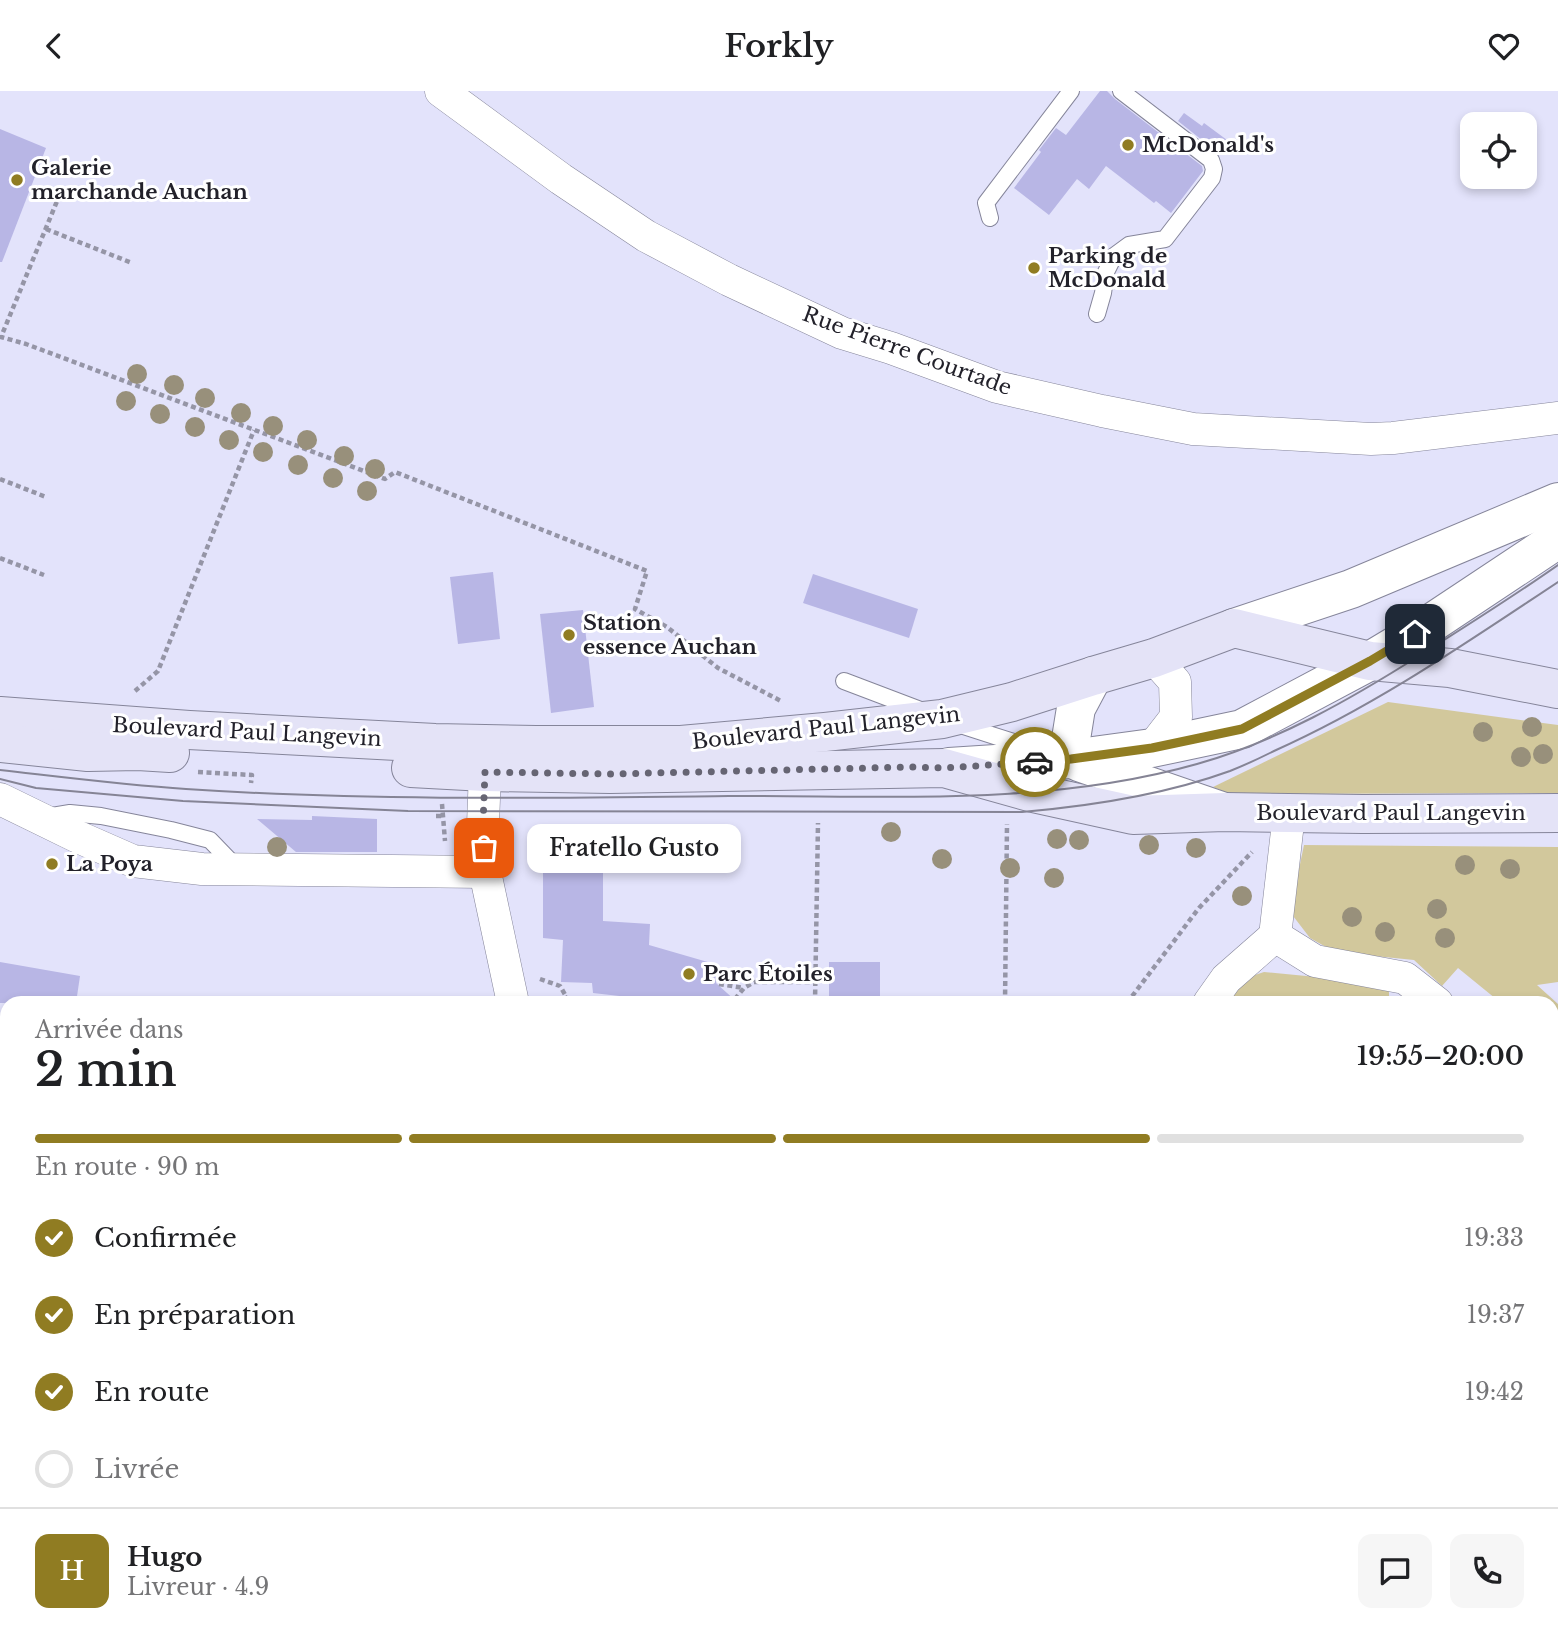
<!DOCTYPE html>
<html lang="fr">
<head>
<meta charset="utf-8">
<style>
	body { margin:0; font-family:"Libre Baskerville",serif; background:#f6f6f6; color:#202124; height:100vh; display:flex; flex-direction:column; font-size:26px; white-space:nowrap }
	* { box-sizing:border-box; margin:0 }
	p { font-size:23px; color:#757577 }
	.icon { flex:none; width:38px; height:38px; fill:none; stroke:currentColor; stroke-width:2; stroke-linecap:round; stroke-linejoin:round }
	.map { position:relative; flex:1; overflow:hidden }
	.panel { position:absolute; left:0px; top:905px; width:1559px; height:653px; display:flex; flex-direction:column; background:#fff; border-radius:21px 21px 0 0; box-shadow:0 4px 10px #0003 }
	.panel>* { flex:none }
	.controls { position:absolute; left:1460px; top:21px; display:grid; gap:14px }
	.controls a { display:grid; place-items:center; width:77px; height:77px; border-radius:14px; background:#fff; box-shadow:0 4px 10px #0003; font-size:35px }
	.pin { position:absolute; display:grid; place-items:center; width:60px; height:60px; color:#fff; margin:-30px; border-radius:14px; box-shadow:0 4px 10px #0006 }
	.courier { position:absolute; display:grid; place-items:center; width:70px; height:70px; margin:-35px; border:5px solid #907c22; border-radius:50%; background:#fff; color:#222; box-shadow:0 2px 9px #0007 }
	.bubble { position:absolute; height:49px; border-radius:14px; background:#fff; box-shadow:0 4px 10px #0003; font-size:23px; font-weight:600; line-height:49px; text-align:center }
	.summary em { font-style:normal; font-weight:600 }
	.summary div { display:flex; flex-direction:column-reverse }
	.summary { display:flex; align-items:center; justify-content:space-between; height:119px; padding:0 35px }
	h1 { font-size:46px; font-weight:600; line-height:52px }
	.bar { display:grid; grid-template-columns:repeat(4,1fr); gap:10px 7px; align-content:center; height:84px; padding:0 35px }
	.bar i { height:9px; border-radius:5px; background:#e0e0e0 }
	.bar .on { background:#907c22 }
	.bar p { grid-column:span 4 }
	.line { display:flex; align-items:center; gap:18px; padding:0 35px; border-top:2px solid #e0e0e0 }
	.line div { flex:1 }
	.round { display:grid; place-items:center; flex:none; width:74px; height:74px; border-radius:14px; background:#f6f6f6 }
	ol { padding:0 35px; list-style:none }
	li { display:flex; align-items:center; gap:21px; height:77px }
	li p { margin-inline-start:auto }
	li .icon { padding:7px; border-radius:50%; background:#907c22; color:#fff; stroke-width:4 }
	li:last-child { color:#757577 }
	li i { width:38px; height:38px; border:4px solid #e0e0e0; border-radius:50% }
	header { display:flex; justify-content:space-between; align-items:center; height:91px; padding:0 35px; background:#fff; font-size:32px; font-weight:600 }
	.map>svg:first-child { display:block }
	.green { fill:#d2c89c }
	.forest { fill:url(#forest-firs) }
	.water { fill:url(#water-waves); stroke:#7b7355; stroke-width:2 }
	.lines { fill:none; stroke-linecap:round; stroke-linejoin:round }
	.stream { stroke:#7b7355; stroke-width:10 }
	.building { fill:#b8b6e5 }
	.service-casing { stroke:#85859a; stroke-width:18 }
	.minor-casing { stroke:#85859a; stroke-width:33 }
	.tertiary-casing { stroke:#85859a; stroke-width:40 }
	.secondary-casing { stroke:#85859a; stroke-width:40 }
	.path { stroke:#9595a6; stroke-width:4.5; stroke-dasharray:5 3.5; stroke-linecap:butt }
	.service { stroke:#fff; stroke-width:16 }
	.minor { stroke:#fff; stroke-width:32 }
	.tertiary { stroke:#fff; stroke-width:38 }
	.secondary { stroke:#e4e3f7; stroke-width:38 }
	.tram { stroke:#858495; stroke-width:2 }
	.tree { fill:#98907b }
	.done { stroke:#666573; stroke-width:7; stroke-dasharray:0 12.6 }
	.route { stroke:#907c22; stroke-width:9 }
	.poi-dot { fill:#907c22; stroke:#fff; stroke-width:2.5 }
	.labels { text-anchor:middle; stroke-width:6; stroke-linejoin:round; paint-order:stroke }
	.poi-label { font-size:21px; font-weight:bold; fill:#22212a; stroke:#fff; text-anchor:start }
	.street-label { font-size:21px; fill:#22212a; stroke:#fff }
</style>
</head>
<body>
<header><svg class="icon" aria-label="back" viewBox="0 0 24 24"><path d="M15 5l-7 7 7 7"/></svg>Forkly<svg class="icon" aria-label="heart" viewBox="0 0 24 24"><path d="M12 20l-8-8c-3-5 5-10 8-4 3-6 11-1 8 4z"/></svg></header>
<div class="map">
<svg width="1558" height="1556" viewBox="0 0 1558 1556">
	<defs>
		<pattern id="forest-firs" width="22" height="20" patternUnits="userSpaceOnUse" patternTransform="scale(1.75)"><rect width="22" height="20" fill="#d2c89c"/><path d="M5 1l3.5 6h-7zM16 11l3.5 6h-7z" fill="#b4ac87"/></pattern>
		<pattern id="water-waves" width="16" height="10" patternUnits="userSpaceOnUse" patternTransform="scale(1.75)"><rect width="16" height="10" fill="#a19667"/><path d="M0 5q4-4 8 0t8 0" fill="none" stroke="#837a55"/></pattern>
	</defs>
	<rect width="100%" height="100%" fill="#e3e3fb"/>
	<g class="green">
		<path d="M1388 611 1558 634V702L1230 703 1213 696Z"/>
		<path d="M1304 754 1558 756V891L1537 894 1558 913V959L1552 954V912H1501L1458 877 1442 895 1414 869 1335 861 1310 847 1290 821Z"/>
		<path d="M1264 881 1389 893V912H1226L1246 887Z"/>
		<path d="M1554 1096H1558V1295L1552 1293Z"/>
		<path d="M1558 1333V1556H508L512 1550H1552V1334Z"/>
	</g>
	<g class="forest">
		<path d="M987 1550H1169V1551L1168 1556H987Z"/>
		<path d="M544 1551V1550L666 1551 660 1556H541Z"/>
	</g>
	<path class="water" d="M4 1123 7 1124V1175L5 1176 0 1175V1136Z"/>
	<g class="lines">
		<path class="stream" d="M563 1556 564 1550"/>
	</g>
	<g class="building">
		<path d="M1100 0H1107L1115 8 1202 75 1203 80 1171 122 1156 110 1154 112 1106 75 1089 98 1077 88 1049 124 1014 97 1041 61 1039 59 1056 37 1066 44Z"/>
		<path d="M1184 22 1202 35 1204 32 1227 49 1217 61 1178 30Z"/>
		<path d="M0 38 46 57 2 171H0Z"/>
		<path d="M493 481 500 548 458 553 450 486Z"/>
		<path d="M813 483 918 518 909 547 803 512Z"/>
		<path d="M583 519 594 616 551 622 540 523Z"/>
		<path d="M312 725 377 728V761H296L257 728 312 729Z"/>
		<path d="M603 754V830L650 833 649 854 718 874 716 892 738 912H681L593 902 592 892 561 891 563 849 543 847V756Z"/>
		<path d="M0 871 80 885 76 912H0Z"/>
		<rect x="829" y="871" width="51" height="41"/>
	</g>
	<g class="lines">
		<defs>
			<g id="service">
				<path d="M990 127 986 112 1071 0"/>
				<path d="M1097 223 1103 202 1106 181 1114 165 1129 154 1165 148 1212 87 1214 78 1211 69 1121 0"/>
				<path d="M844 590 923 620"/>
				<path d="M957 633 1032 657"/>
				<path d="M46 726 70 722 101 725 171 739 210 749 237 777"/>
			</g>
			<g id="minor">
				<path d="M441 0 561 88 646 145 729 189 842 242 891 257 997 296 1102 320 1193 338 1371 348 1393 347 1558 327"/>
				<path d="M1152 657 1176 626 1175 591 1154 567"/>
				<path d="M506 670 485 681 483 733 485 781 513 912"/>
				<path d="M0 708 76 745 133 770 202 778 485 781"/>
				<path d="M1289 723 1275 845 1315 870 1405 887 1437 912"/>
				<path d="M1209 912 1226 888 1275 845"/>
				<path d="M495 1556 498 1550"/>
			</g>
			<g id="tertiary">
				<path d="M1234 537 1351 498 1558 411"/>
				<path d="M1071 668V648L1076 617 1093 585"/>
				<path d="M1079 671 1221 720"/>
				<path d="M949 676 1071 668 1152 657 1242 638 1370 570 1415 543 1558 448"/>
			</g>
			<g id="secondary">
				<path d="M0 625 189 639 435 652 536 654H681L825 641 942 628 1012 611 1093 585 1154 567 1234 537 1370 570 1450 577 1558 598"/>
				<path d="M0 652 88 661 138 660 170 662"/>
				<path d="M411 677 485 681 610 683 944 677 1033 702 1133 724 1225 721 1363 723 1558 722"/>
			</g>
		</defs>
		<use href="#service" class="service-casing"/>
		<use href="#minor" class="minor-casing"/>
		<use href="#tertiary" class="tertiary-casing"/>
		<use href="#secondary" class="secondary-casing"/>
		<g class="path">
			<path d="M60 103 1 246 26 253 385 388 395 381 647 480 635 518 667 536 718 577 781 610"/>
			<path d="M46 138 132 172"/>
			<path d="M0 388 46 406"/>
			<path d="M0 467 44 484"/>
			<path d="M135 600 158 580 254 339"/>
			<path d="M198 681 252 684 251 692"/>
			<path d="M442 713 445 750"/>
			<path d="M436 725H444"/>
			<path d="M540 888 560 895 570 912"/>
			<path d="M719 893 744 897"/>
			<path d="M735 908 744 897 754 891H815"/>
			<path d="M560 912 559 911 568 906"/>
			<path d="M815 912 818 732"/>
			<path d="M1005 912 1007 733"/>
			<path d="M1127 912 1199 817 1252 761"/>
			<path d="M1006 1550 1007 1556"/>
			<path d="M1334 1550V1556"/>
			<path d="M532 1556 535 1550"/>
			<path d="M676 1556 683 1550"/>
		</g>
		<use href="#service" class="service"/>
		<use href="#minor" class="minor"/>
		<use href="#tertiary" class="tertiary"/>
		<use href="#secondary" class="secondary"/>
		<g class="tram">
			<path d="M0 679C62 686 124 694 186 698 367 710 548 707 729 705 885 704 1045 716 1197 673 1278 650 1351 608 1422 563 1468 534 1514 505 1558 474"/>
			<path d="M0 688 36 697 183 710 408 720 1022 721C1092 715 1164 704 1230 680 1245 674 1260 667 1274 660 1375 615 1466 552 1558 491"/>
		</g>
	</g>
	<g class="tree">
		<circle cx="137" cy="283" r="10"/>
		<circle cx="174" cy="294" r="10"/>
		<circle cx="205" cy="307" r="10"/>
		<circle cx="126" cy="310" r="10"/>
		<circle cx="241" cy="322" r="10"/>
		<circle cx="160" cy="323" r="10"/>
		<circle cx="273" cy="335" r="10"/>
		<circle cx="195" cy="336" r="10"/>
		<circle cx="229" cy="349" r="10"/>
		<circle cx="307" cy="349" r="10"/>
		<circle cx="263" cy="361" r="10"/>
		<circle cx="344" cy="365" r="10"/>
		<circle cx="298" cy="374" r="10"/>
		<circle cx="375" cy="378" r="10"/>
		<circle cx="333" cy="387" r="10"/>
		<circle cx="367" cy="400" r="10"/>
		<circle cx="1532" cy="636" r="10"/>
		<circle cx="1483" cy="641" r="10"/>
		<circle cx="1543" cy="663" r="10"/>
		<circle cx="1521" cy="666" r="10"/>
		<circle cx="891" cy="741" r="10"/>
		<circle cx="1057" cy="748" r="10"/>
		<circle cx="1079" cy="749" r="10"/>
		<circle cx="1149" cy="754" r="10"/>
		<circle cx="277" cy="756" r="10"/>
		<circle cx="1196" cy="757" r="10"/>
		<circle cx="942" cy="768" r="10"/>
		<circle cx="1465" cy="774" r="10"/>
		<circle cx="1010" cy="777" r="10"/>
		<circle cx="1510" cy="778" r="10"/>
		<circle cx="1054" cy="787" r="10"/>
		<circle cx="1242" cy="805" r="10"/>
		<circle cx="1437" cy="818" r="10"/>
		<circle cx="1352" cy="826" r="10"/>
		<circle cx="1385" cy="841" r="10"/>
		<circle cx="1445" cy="847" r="10"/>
	</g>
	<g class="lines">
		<path class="done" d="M484 757 483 733 485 681 610 683 911 676 944 677 1035 671"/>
		<path class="route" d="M1035 671 1071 668 1152 657 1242 638 1370 570 1415 543"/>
	</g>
	<g class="poi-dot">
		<circle cx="1128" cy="54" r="7"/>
		<circle cx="17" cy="89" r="7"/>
		<circle cx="1034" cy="177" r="7"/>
		<circle cx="569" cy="544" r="7"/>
		<circle cx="52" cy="773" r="7"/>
		<circle cx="689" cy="883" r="7"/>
	</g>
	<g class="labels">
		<g class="poi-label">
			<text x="1142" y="61">McDonald's</text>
			<text x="31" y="84">Galerie<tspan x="31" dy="24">marchande Auchan</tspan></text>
			<text x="1048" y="172">Parking de<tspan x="1048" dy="24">McDonald</tspan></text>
			<text x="583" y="539">Station<tspan x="583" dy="24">essence Auchan</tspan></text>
			<text x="66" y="780">La Poya</text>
			<text x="703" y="890">Parc Étoiles</text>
		</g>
		<g class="street-label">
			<text transform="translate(907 260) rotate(20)" y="7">Rue Pierre Courtade</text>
			<text transform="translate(826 637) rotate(-6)" y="7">Boulevard Paul Langevin</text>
			<text transform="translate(247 641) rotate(3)" y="7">Boulevard Paul Langevin</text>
			<text x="1391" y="729">Boulevard Paul Langevin</text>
		</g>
	</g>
</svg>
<div class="controls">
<a><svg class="icon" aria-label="locate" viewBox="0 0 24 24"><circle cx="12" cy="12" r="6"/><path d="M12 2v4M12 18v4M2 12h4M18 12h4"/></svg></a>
</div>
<div class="pin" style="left:484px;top:757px;background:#ea580c"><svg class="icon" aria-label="bag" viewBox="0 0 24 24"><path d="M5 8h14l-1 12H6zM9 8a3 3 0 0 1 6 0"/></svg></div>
<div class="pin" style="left:1415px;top:543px;background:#1f2937"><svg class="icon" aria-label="home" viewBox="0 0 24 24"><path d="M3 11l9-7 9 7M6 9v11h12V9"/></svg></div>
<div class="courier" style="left:1035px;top:671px"><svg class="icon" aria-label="car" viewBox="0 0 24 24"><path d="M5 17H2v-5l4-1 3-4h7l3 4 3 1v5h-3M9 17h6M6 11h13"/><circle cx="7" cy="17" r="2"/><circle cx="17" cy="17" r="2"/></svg></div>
<div class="bubble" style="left:527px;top:733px;width:214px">Fratello Gusto</div>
<section class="panel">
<div class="summary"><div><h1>2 min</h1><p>Arrivée dans</p></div><em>19:55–20:00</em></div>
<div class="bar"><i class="on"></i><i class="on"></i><i class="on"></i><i></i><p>En route · 90 m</p></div>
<ol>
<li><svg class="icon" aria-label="check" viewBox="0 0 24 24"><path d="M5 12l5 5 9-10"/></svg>Confirmée<p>19:33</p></li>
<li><svg class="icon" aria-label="check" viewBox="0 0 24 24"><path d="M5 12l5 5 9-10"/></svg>En préparation<p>19:37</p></li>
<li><svg class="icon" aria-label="check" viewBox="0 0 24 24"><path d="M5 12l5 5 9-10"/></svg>En route<p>19:42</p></li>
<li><i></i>Livrée</li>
</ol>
<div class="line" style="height:126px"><b class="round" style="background:#907c22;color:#fff">H</b><div><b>Hugo</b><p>Livreur · 4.9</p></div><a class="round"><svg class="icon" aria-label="chat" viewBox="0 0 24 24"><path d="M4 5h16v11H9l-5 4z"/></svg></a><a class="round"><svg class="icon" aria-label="phone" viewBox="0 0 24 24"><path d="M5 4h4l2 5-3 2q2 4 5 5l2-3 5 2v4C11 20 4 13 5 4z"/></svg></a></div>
</section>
</div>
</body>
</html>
